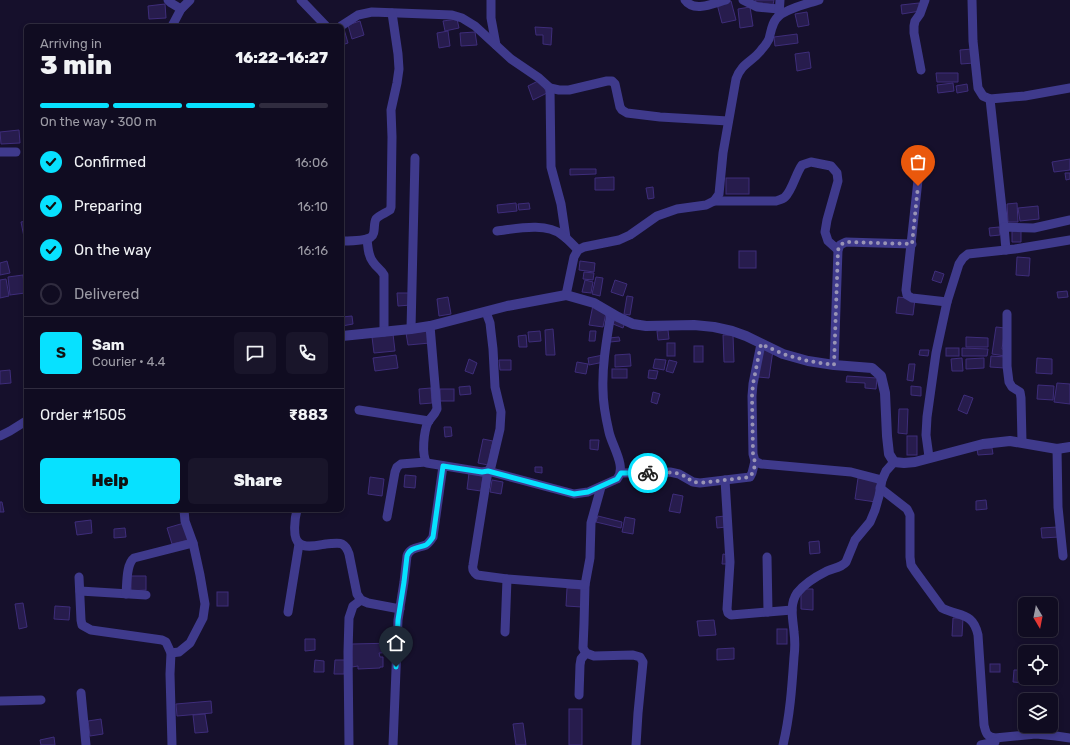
<!DOCTYPE html>
<html lang="en">
<head>
<meta charset="utf-8">
<style>
	body { margin:0; font-family:Rubik,sans-serif; background:#19152a; color:#f1f3f6; height:100vh; display:flex; flex-direction:column; font-size:15px; white-space:nowrap }
	* { box-sizing:border-box; margin:0 }
	p { font-size:13px; color:#9c9ba5 }
	.icon { flex:none; width:22px; height:22px; fill:none; stroke:currentColor; stroke-width:2; stroke-linecap:round; stroke-linejoin:round }
	.map { position:relative; flex:1; overflow:hidden }
	.side { position:absolute; left:24px; top:24px; width:320px; height:488px; display:flex; flex-direction:column; background:#100c21; border-radius:6px; box-shadow:0 2px 6px #0003,0 0 0 1px #302c3f }
	.side>* { flex:none }
	.needle { width:26px; rotate:170deg }
	.fabs { position:absolute; left:1018px; top:597px; display:grid; gap:8px }
	.fabs a { display:grid; place-items:center; width:40px; height:40px; border-radius:6px; background:#100c21; box-shadow:0 2px 6px #0003,0 0 0 1px #302c3f; font-size:20px }
	.pin { position:absolute; display:grid; place-items:center; width:34px; height:34px; color:#fff; margin:-41px -17px; border-radius:50% 50% 50% 0; rotate:-45deg; box-shadow:0 0 4px #0007 }
	.pin .icon { rotate:45deg }
	.courier { position:absolute; display:grid; place-items:center; width:40px; height:40px; margin:-20px; border:3px solid #07e1ff; border-radius:50%; background:#fff; color:#222; box-shadow:0 1px 5px #0007 }
	.summary em { font-style:normal; font-weight:800 }
	.summary div { display:flex; flex-direction:column-reverse }
	.summary { display:flex; align-items:center; justify-content:space-between; height:68px; padding:0 16px }
	h1 { font-size:26px; font-weight:800; line-height:30px }
	.bar { display:grid; grid-template-columns:repeat(4,1fr); gap:6px 4px; align-content:center; height:48px; padding:0 16px }
	.bar i { height:5px; border-radius:3px; background:#302c3f }
	.bar .on { background:#07e1ff }
	.bar p { grid-column:span 4 }
	.line { display:flex; align-items:center; gap:10px; padding:0 16px; border-top:1px solid #302c3f }
	.line div { flex:1 }
	.round { display:grid; place-items:center; flex:none; width:42px; height:42px; border-radius:6px; background:#19152a }
	ol { padding:0 16px; list-style:none }
	li { display:flex; align-items:center; gap:12px; height:44px }
	li p { margin-inline-start:auto }
	li .icon { padding:4px; border-radius:50%; background:#07e1ff; color:#111; stroke-width:4 }
	li:last-child { color:#9c9ba5 }
	li i { width:22px; height:22px; border:2px solid #302c3f; border-radius:50% }
	.action { display:flex; gap:8px; margin-top:auto; padding:8px 16px }
	.action a { flex:1; height:46px; border-radius:6px; background:#07e1ff; color:#111; font-size:16px; font-weight:800; line-height:46px; text-align:center }
	.action a+a { background:#19152a; color:#f1f3f6 }
	.map>svg:first-child { display:block }
	.building { fill:#271c4d; stroke:#3e2d7a }
	.lines { fill:none; stroke-linecap:round; stroke-linejoin:round }
	.minor { stroke:#3f3a8c; stroke-width:9 }
	.tertiary { stroke:#3f3a8c; stroke-width:10 }
	.done { stroke:#9994b5; stroke-width:4; stroke-dasharray:0 7.2 }
	.route { stroke:#07e1ff; stroke-width:5 }
</style>
</head>
<body>
<div class="map">
<svg width="1070" height="745" viewBox="0 0 1070 745">
	<rect width="100%" height="100%" fill="#16102c"/>
	<g class="building">
		<path d="M755 0H774L773 5 755 2Z"/>
		<path d="M731 1 736 20 722 23 717 4Z"/>
		<path d="M919 3 920 11 902 14 901 5Z"/>
		<path d="M165 4 166 18 149 19 148 6Z"/>
		<path d="M750 7 753 26 740 28 738 9Z"/>
		<path d="M807 12 809 25 798 27 795 14Z"/>
		<path d="M457 19 459 28 445 31 443 21Z"/>
		<path d="M360 21 364 35 352 39 348 25Z"/>
		<path d="M535 27 552 28 551 45 543 44V35H536Z"/>
		<path d="M344 29 348 43 342 45V30Z"/>
		<path d="M448 31 450 46 439 48 437 33Z"/>
		<path d="M475 32 477 45 461 46 460 33Z"/>
		<path d="M797 34 798 43 775 46 774 37Z"/>
		<path d="M972 49 974 63 961 64 960 50Z"/>
		<path d="M809 52 811 68 797 71 795 54Z"/>
		<path d="M936 73H958V82H937Z"/>
		<path d="M540 80 547 93 533 100 528 86Z"/>
		<path d="M953 83 954 91 938 93 937 85Z"/>
		<path d="M967 84 968 91 957 93 956 86Z"/>
		<path d="M19 130 20 143 1 144 0 132Z"/>
		<path d="M1070 159V170L1054 172 1052 162Z"/>
		<path d="M570 169H596V174L570 175Z"/>
		<path d="M1065 173H1070V179L1066 180Z"/>
		<path d="M614 177V190H595V178Z"/>
		<rect x="726" y="178" width="23" height="16"/>
		<path d="M653 187 654 198 648 199 646 188Z"/>
		<path d="M516 203 517 211 498 213 497 205Z"/>
		<path d="M529 203 530 209 519 210 518 204Z"/>
		<path d="M1017 203 1018 222H1008L1007 204Z"/>
		<path d="M1038 206 1039 219 1020 221 1018 208Z"/>
		<path d="M26 221V237H24L21 222Z"/>
		<path d="M999 227 1000 235 990 236 989 228Z"/>
		<path d="M1021 230V242H1012V231Z"/>
		<rect x="739" y="251" width="17" height="17"/>
		<path d="M1017 257 1030 258 1029 276 1016 275Z"/>
		<path d="M7 261 10 273 0 275V263Z"/>
		<path d="M580 261 595 263 594 272 579 270Z"/>
		<path d="M935 271 944 274 941 283 932 280Z"/>
		<path d="M584 272 594 273 593 280 583 279Z"/>
		<path d="M23 275 25 293 10 295 8 277Z"/>
		<path d="M596 277 603 278 600 296 592 294Z"/>
		<path d="M6 279 9 296 0 298V280Z"/>
		<path d="M585 280 593 282 591 293 582 292Z"/>
		<path d="M615 280 627 284 623 296 611 292Z"/>
		<path d="M1067 291 1068 297 1058 298 1057 292Z"/>
		<path d="M397 293H410L411 305 398 306Z"/>
		<path d="M627 296 633 297 630 315 624 314Z"/>
		<path d="M448 297 451 314 439 316 437 299Z"/>
		<path d="M898 297 915 299 913 315 896 313Z"/>
		<path d="M593 305 606 313 603 327 589 325Z"/>
		<path d="M352 316 353 324 342 326V317Z"/>
		<path d="M615 318 625 322 623 328 613 324Z"/>
		<path d="M996 327 1005 328 1002 349 1006 350 1005 356 992 354Z"/>
		<path d="M553 329 555 355H546L545 330Z"/>
		<path d="M668 330 669 339 658 340 657 331Z"/>
		<path d="M429 331 430 343 408 345 406 333Z"/>
		<path d="M540 331 541 341 529 342 528 332Z"/>
		<path d="M590 331H596L595 341H589Z"/>
		<path d="M393 334 395 351 374 353 372 337Z"/>
		<path d="M526 335 527 347H519L518 336Z"/>
		<path d="M723 335H733L734 362H724Z"/>
		<path d="M619 337 620 341 610 342 609 338Z"/>
		<path d="M966 337 988 338V347H966Z"/>
		<rect x="667" y="343" width="8" height="13"/>
		<rect x="694" y="346" width="9" height="16"/>
		<rect x="946" y="348" width="13" height="8"/>
		<path d="M962 348 988 349 987 356H962Z"/>
		<path d="M762 349 773 350 769 378 758 377Z"/>
		<path d="M920 350H929L928 356 919 355Z"/>
		<path d="M630 354 631 366 615 367V355Z"/>
		<path d="M396 355 398 368 375 371 373 358Z"/>
		<path d="M603 355 604 362 589 365 588 358Z"/>
		<path d="M991 356 1006 357 1005 368 990 367Z"/>
		<path d="M962 358 963 371H952L951 359Z"/>
		<path d="M984 358V368L966 369V359Z"/>
		<path d="M1037 358 1052 359V374L1036 373Z"/>
		<path d="M469 359 477 363 473 374 465 371Z"/>
		<path d="M655 359 666 360 664 370 653 368Z"/>
		<path d="M499 360H511V370H500Z"/>
		<path d="M669 360 677 362 673 373 666 371Z"/>
		<path d="M577 362 588 364 586 374 575 372Z"/>
		<path d="M909 364H915L913 381 907 380Z"/>
		<rect x="612" y="369" width="15" height="9"/>
		<path d="M10 370 11 383 0 384V371Z"/>
		<path d="M649 370 658 371 656 379 648 378Z"/>
		<path d="M847 376 877 378 876 389 865 388V383L846 382Z"/>
		<path d="M1057 383 1070 384V404L1054 402Z"/>
		<path d="M1038 385 1054 386 1053 400 1037 399Z"/>
		<path d="M470 386 471 394 460 395 459 387Z"/>
		<path d="M911 386 921 387V396L911 395Z"/>
		<path d="M431 388 432 403 420 404 419 389Z"/>
		<rect x="440" y="389" width="14" height="12"/>
		<path d="M653 392 660 394 657 404 651 402Z"/>
		<path d="M964 395 973 398 967 414 958 410Z"/>
		<path d="M899 409H908L907 434 898 433Z"/>
		<path d="M444 427H451L452 436 445 437Z"/>
		<rect x="907" y="436" width="10" height="19"/>
		<path d="M483 439 493 441 488 465 478 463Z"/>
		<path d="M590 440H599L598 450 590 449Z"/>
		<path d="M992 448 993 454 978 455 977 449Z"/>
		<path d="M535 467H542V473L535 472Z"/>
		<path d="M469 473 483 476 481 491 467 489Z"/>
		<path d="M405 475 416 476 415 488 404 487Z"/>
		<path d="M370 477 384 479 382 496 368 494Z"/>
		<path d="M858 478 879 481 876 502 855 499Z"/>
		<path d="M492 480 503 482 501 494 490 492Z"/>
		<path d="M673 494 683 496 680 513 669 511Z"/>
		<path d="M986 500 987 509 976 510V501Z"/>
		<path d="M0 502H2L4 512H0Z"/>
		<path d="M598 516 622 522 621 528 596 522Z"/>
		<path d="M725 516 726 527 717 528 716 517Z"/>
		<path d="M625 517 635 519 633 534 622 532Z"/>
		<path d="M91 520 92 533 77 535 75 522Z"/>
		<path d="M184 523 188 540 172 544 167 528Z"/>
		<path d="M1058 527 1059 537 1042 538 1041 528Z"/>
		<path d="M125 528 126 537 114 538V529Z"/>
		<path d="M819 541 820 553 810 554 809 542Z"/>
		<path d="M723 554 729 555 728 564H722Z"/>
		<path d="M131 576H146V590L131 591Z"/>
		<path d="M567 588 582 589V607L566 606Z"/>
		<path d="M801 589H813V610L801 609Z"/>
		<rect x="217" y="592" width="11" height="14"/>
		<path d="M23 603 27 627 19 629 15 604Z"/>
		<path d="M55 606 70 607 69 620 54 619Z"/>
		<path d="M953 618H963L962 636H952Z"/>
		<path d="M714 620 716 635 699 636 697 621Z"/>
		<rect x="777" y="629" width="10" height="15"/>
		<path d="M305 639H315V650L305 651Z"/>
		<path d="M395 643V652L379 653 380 657H383V667H380V668L358 669V666L352 667V644Z"/>
		<path d="M734 648V659L717 660V649Z"/>
		<path d="M315 660 324 661V672H314Z"/>
		<path d="M335 660H345L344 674H334Z"/>
		<rect x="990" y="664" width="10" height="8"/>
		<path d="M1014 670H1025V683L1013 682Z"/>
		<path d="M211 701 212 713 177 716 176 704Z"/>
		<rect x="569" y="709" width="13" height="36"/>
		<path d="M205 714 208 732 195 733 193 715Z"/>
		<path d="M101 719 103 734 90 736 88 721Z"/>
		<path d="M523 723 526 745H516L513 724Z"/>
		<path d="M54 737 55 745H41L40 740Z"/>
	</g>
	<g class="lines">
		<g class="minor">
			<path d="M168 0 171 3 181 9"/>
			<path d="M301 0 326 26"/>
			<path d="M491 0V18L496 45"/>
			<path d="M685 0C694 13 714 3 726 0"/>
			<path d="M743 0 757 7 779 9"/>
			<path d="M972 0 973 41 978 88 983 96 990 99 1025 96 1070 88"/>
			<path d="M779 15 780 0"/>
			<path d="M172 26 181 9 190 0"/>
			<path d="M341 26 358 15 372 12 452 15 462 18 475 26 511 59 539 78 550 88 559 90H569L607 81H612L615 84 620 107 622 110 627 113 660 117 728 121"/>
			<path d="M921 70 914 33V26L915 21 920 14 925 0"/>
			<path d="M550 88 551 167 561 204 566 238"/>
			<path d="M990 99 1004 227"/>
			<path d="M0 152H16"/>
			<path d="M919 171 906 290 907 295 912 298 947 302"/>
			<path d="M714 201H776C779 200 783 199 785 197 792 191 796 173 802 165L811 162 831 166 837 173 838 181 827 220 825 232 828 241 838 250"/>
			<path d="M497 231C515 229 546 222 562 235 568 239 573 245 578 250"/>
			<path d="M367 239C368 247 368 256 373 262 377 268 380 268 384 275V332"/>
			<path d="M342 241C349 241 366 241 371 237 376 234 373 224 376 219 379 215 386 213 390 210L391 207 392 137 391 110 397 83 399 69 398 54 392 13"/>
			<path d="M1006 250 1004 227 1034 228 1070 220"/>
			<path d="M566 295 574 257 578 250 584 247 619 240 630 235 657 216 677 209 706 205 714 201 719 194 723 153 736 79C742 62 753 62 762 49 765 46 767 43 769 39 771 32 772 21 779 16 788 8 807 4 819 0"/>
			<path d="M1007 314V366L1009 382 1012 387 1020 392 1021 398 1022 442"/>
			<path d="M430 326 437 409C434 416 431 417 428 422 424 431 421 455 427 463L482 472 488 471 491 467 500 429 501 412 495 387 493 349 491 332 490 323 486 312"/>
			<path d="M411 329 415 158"/>
			<path d="M761 344 753 384 752 396 753 454 755 461 761 464 851 472 882 480"/>
			<path d="M834 365 838 250 840 245 846 242 912 244"/>
			<path d="M359 410 429 421"/>
			<path d="M0 436 10 431 26 421"/>
			<path d="M1057 449 1058 507 1063 556"/>
			<path d="M929 457 926 435 927 417 936 353 947 302 959 264 963 258 968 254 1015 249 1070 240"/>
			<path d="M621 473 670 472 679 474 693 482 700 483 750 477 752 473 755 461"/>
			<path d="M725 480 730 562 727 609 728 613 731 615 792 610"/>
			<path d="M601 487 591 523 590 558 585 585 584 624 583 648 586 653 594 656 633 655 640 657 643 662 638 713 636 745"/>
			<path d="M880 488 907 509 910 515V557L911 565 915 571 942 608C960 617 973 612 978 635L984 725C986 733 986 736 995 738L1036 734 1056 736 1070 738"/>
			<path d="M297 510C295 517 292 538 299 543 305 549 319 545 326 544 331 544 338 542 342 544 346 546 348 551 349 554L357 594 361 600 368 603 400 609"/>
			<path d="M387 517 395 472 397 467 401 464 426 462"/>
			<path d="M767 557 768 612"/>
			<path d="M79 577 81 620 82 625 91 630 162 640 166 642 171 653 170 674 172 745"/>
			<path d="M585 585 507 579 477 575C473 572 472 569 473 565L488 471 574 494 588 492 617 479C627 467 612 446 609 432 606 419 603 404 603 390 602 364 607 338 611 313"/>
			<path d="M80 591 146 595"/>
			<path d="M126 594C127 584 126 564 134 558L193 543"/>
			<path d="M288 612 299 544"/>
			<path d="M505 632 507 579"/>
			<path d="M171 653 179 652 190 643 203 618 205 604 200 575 193 543 185 521 184 510"/>
			<path d="M81 693 86 745"/>
			<path d="M579 695 580 665 581 659 586 653"/>
			<path d="M0 701 41 700"/>
			<path d="M349 745 348 652 349 618 353 606 361 600"/>
			<path d="M393 745 398 620 404 582 407 556C410 547 419 548 426 545 429 543 431 540 433 537L443 466"/>
			<path d="M783 745C790 716 792 686 794 657 795 649 795 640 794 632 793 619 789 605 797 593 804 584 817 576 827 571 833 568 841 568 846 562L855 540 870 522 875 510 879 496 882 480 886 471 894 462"/>
			<path d="M981 745 995 742"/>
		</g>
		<path class="tertiary" d="M342 336 411 329 430 326 507 306 566 295 594 303 618 317 633 324 646 326 694 325 714 327 732 331 746 336 783 354 808 361 834 365 872 368 881 376 885 393 887 436 889 454 894 462 904 463 915 462 983 444 1010 441 1057 449 1070 447"/>
	</g>
	<g class="lines">
		<path class="done" d="M648 473C658 473 670 471 680 474 688 477 690 482 700 483L750 477C755 470 756 463 753 454L752 396 753 384 761 344 783 354 808 361 834 365 838 250 840 245 846 242 912 244 918 186"/>
		<path class="route" d="M396 667 398 620 404 582 407 556C410 547 419 548 426 545 429 543 431 540 433 537L443 466 482 472 488 471 574 494 588 492 617 479 621 473H648"/>
	</g>
</svg>
<div class="fabs">
<a><svg class="needle" viewBox="-14 -14 28 28"><path d="M0-13l5 13h-10z" fill="#e53935"/><path d="M0 13l5-13h-10z" fill="#9c9ba5"/></svg></a>
<a><svg class="icon" aria-label="locate" viewBox="0 0 24 24"><circle cx="12" cy="12" r="6"/><path d="M12 2v4M12 18v4M2 12h4M18 12h4"/></svg></a>
<a><svg class="icon" aria-label="layers" viewBox="0 0 24 24"><path d="M12 4l9 5-9 5-9-5zM3 14l9 5 9-5"/></svg></a>
</div>
<div class="pin" style="left:918px;top:186px;background:#ea580c"><svg class="icon" aria-label="bag" viewBox="0 0 24 24"><path d="M5 8h14l-1 12H6zM9 8a3 3 0 0 1 6 0"/></svg></div>
<div class="pin" style="left:396px;top:667px;background:#1f2937"><svg class="icon" aria-label="home" viewBox="0 0 24 24"><path d="M3 11l9-7 9 7M6 9v11h12V9"/></svg></div>
<div class="courier" style="left:648px;top:473px"><svg class="icon" aria-label="bike" viewBox="0 0 24 24"><circle cx="6" cy="16" r="4"/><circle cx="18" cy="16" r="4"/><path d="M6 16l4-8h5l3 8M10 8l3 8H6M13 5h3"/></svg></div>
<section class="side">
<div class="summary"><div><h1>3 min</h1><p>Arriving in</p></div><em>16:22–16:27</em></div>
<div class="bar"><i class="on"></i><i class="on"></i><i class="on"></i><i></i><p>On the way · 300 m</p></div>
<ol>
<li><svg class="icon" aria-label="check" viewBox="0 0 24 24"><path d="M5 12l5 5 9-10"/></svg>Confirmed<p>16:06</p></li>
<li><svg class="icon" aria-label="check" viewBox="0 0 24 24"><path d="M5 12l5 5 9-10"/></svg>Preparing<p>16:10</p></li>
<li><svg class="icon" aria-label="check" viewBox="0 0 24 24"><path d="M5 12l5 5 9-10"/></svg>On the way<p>16:16</p></li>
<li><i></i>Delivered</li>
</ol>
<div class="line" style="height:72px"><b class="round" style="background:#07e1ff;color:#111">S</b><div><b>Sam</b><p>Courier · 4.4</p></div><a class="round"><svg class="icon" aria-label="chat" viewBox="0 0 24 24"><path d="M4 5h16v11H9l-5 4z"/></svg></a><a class="round"><svg class="icon" aria-label="phone" viewBox="0 0 24 24"><path d="M5 4h4l2 5-3 2q2 4 5 5l2-3 5 2v4C11 20 4 13 5 4z"/></svg></a></div>
<div class="line" style="height:52px"><div>Order #1505</div><b>₹883</b></div>
<div class="action"><a>Help</a><a>Share</a></div>
</section>
</div>
</body>
</html>
